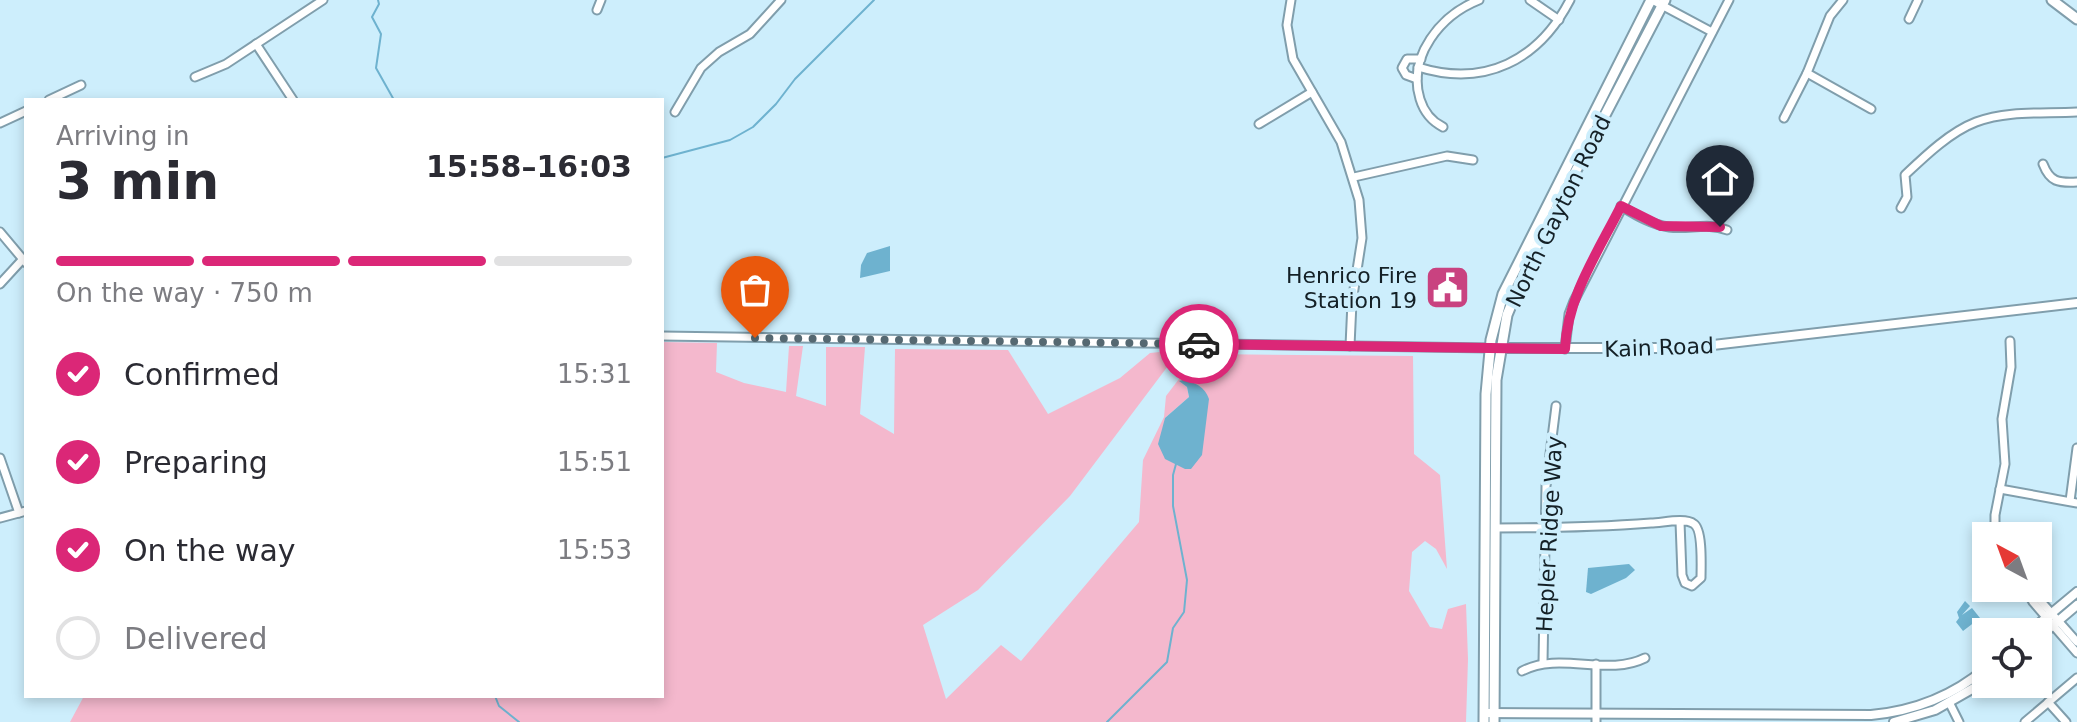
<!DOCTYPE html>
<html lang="en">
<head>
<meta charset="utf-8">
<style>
	body { margin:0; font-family:"DejaVu Sans",sans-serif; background:#f2f2f3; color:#2b2b33; height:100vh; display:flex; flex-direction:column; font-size:30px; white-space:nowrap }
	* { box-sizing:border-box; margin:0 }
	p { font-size:26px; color:#7c7c81 }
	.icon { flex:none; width:44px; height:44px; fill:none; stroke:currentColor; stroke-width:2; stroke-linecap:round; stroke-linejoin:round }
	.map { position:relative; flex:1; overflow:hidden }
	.details { position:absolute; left:24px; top:98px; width:640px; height:600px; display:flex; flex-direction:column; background:#fff; border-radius:0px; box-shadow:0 4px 12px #0003 }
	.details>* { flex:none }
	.needle { width:52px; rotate:319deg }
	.controls { position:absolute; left:1972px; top:522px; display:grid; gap:16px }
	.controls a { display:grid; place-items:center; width:80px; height:80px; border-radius:0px; background:#fff; box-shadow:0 4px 12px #0003; font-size:40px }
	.pin { position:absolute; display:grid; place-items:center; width:68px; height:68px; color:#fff; margin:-82px -34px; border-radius:50% 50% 50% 0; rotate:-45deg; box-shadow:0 0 8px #0007 }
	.pin .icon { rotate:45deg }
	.courier { position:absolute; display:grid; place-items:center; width:80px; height:80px; margin:-40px; border:6px solid #db2777; border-radius:50%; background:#fff; color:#222; box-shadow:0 2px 10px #0007 }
	.headline em { font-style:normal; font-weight:800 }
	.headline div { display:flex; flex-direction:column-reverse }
	.headline { display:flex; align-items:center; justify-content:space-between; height:136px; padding:0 32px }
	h1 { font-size:52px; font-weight:800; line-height:60px }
	.bar { display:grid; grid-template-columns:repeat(4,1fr); gap:12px 8px; align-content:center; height:96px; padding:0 32px }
	.bar i { height:10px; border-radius:6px; background:#e1e1e2 }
	.bar .current { background:#db2777 }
	.bar p { grid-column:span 4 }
	ol { padding:0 32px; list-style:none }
	li { display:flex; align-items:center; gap:24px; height:88px }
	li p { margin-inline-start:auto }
	li .icon { padding:8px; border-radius:50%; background:#db2777; color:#fff; stroke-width:4 }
	li:last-child { color:#7c7c81 }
	li i { width:44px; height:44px; border:4px solid #e1e1e2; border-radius:50% }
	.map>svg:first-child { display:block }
	.green { fill:#f4b8cd; fill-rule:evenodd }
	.water { fill:#6eb2cf }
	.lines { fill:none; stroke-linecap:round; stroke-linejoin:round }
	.stream { stroke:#6eb2cf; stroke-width:2 }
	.minor-casing { stroke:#809eac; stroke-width:11 }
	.tertiary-casing { stroke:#809eac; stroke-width:12 }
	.secondary-casing { stroke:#809eac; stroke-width:13 }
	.minor { stroke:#fff; stroke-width:7 }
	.tertiary { stroke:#fff; stroke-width:8 }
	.secondary { stroke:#fff; stroke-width:9 }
	.done { stroke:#556871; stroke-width:8; stroke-dasharray:0 14.4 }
	.route { stroke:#db2777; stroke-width:10 }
	.labels { text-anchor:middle; stroke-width:8; stroke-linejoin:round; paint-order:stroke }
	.street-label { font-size:22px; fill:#142026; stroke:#cdeefc }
	.poi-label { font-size:22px; fill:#142026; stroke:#cdeefc; text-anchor:end }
</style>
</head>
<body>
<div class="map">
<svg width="2077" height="722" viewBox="0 0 2077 722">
	<rect width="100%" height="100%" fill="#cdeefc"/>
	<path class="green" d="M662 342 717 343 716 372 744 383 786 392 789 346H803L796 396 826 406V347H865L860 414 894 434 895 349 1008 350 1048 414 1120 378 1150 353 1180 350 1070 496 978 590 923 625 946 699 1001 645 1021 661 1139 522 1143 460 1164 417 1166 396 1182 375 1205 354 1413 356 1414 454 1440 475 1447 569 1436 549 1425 541 1412 552 1409 591 1430 627 1442 629 1448 609 1466 604 1468 659 1466 722H70L84 696H662ZM1180 382 1209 399 1165 418 1189 397 1187 387Z"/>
	<g class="water">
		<path d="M890 246V271L860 278 861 265 867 253Z"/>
		<path d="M1183 380C1195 382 1205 387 1209 399L1202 455 1191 469H1185L1165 459 1158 444 1165 418 1189 397 1187 387 1179 381Z"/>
		<path d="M1629 564 1635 570 1626 578 1591 594 1586 592 1588 568Z"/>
		<path d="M1965 601 1970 606 1962 615 1972 608 1980 618 1963 631 1956 622 1959 618 1957 612Z"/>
	</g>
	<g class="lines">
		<g class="stream">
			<path d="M378 0 379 4 372 17 381 34 376 68 394 100"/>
			<path d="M662 158 730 140 753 127 776 104 795 79 874 0"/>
			<path d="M495 696 499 706 519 722"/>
			<path d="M1107 722 1167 662 1173 628 1184 612 1187 580 1173 506V475L1176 464"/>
		</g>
		<defs>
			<g id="minor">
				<path d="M1291 0 1287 25 1293 59 1341 142 1359 200 1362 238 1352 302 1350 346"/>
				<path d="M1530 0 1559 20"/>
				<path d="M1652 0 1712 32"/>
				<path d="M1843 0 1830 16 1807 73 1871 109"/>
				<path d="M597 10 601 0"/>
				<path d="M1909 19 1918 0"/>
				<path d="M256 44 293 100"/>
				<path d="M1418 67C1485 88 1539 60 1570 0"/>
				<path d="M195 77 226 64 323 0"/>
				<path d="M1417 79 1406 75 1402 68 1407 59H1421"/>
				<path d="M49 100 81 85"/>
				<path d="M675 112 701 68 719 52 750 34 781 0"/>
				<path d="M1784 118 1807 73"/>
				<path d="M0 123 26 111"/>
				<path d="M1259 124 1312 92"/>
				<path d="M1443 127C1431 121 1424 112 1420 99 1407 56 1441 15 1479 0"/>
				<path d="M2043 164C2050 182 2058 183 2077 182"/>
				<path d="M1354 177 1447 156 1473 160"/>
				<path d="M1621 206C1636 215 1652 225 1669 227 1689 230 1707 222 1727 230"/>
				<path d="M1901 208 1907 197 1905 175C1925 156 1950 132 1976 122 2008 110 2044 114 2077 112"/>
				<path d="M0 232 26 263"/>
				<path d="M0 284 22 260"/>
				<path d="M662 336 1490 348"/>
				<path d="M1565 349 1569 314 1574 301 1729 0"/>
				<path d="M0 458 19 513"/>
				<path d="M2000 489 2077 503"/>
				<path d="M2070 501 2077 448"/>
				<path d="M0 518 26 511"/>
				<path d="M1495 528C1547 528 1599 527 1651 523 1662 523 1685 517 1694 524 1703 530 1701 568 1701 578L1692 586 1685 583 1682 575 1680 522"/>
				<path d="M1995 536V515L2005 464 2002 419 2011 367 2010 341"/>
				<path d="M2025 588 2033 602 2077 653"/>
				<path d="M2030 595 2038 598 2077 642"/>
				<path d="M1543 663 1546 486 1556 406"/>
				<path d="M1596 664V722"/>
				<path d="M1522 671C1560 651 1607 677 1645 658"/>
				<path d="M2048 702 2066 722"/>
				<path d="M1950 704 1959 722"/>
				<path d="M2025 722 2077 678"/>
			</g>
			<g id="tertiary">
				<path d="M1490 348H1687L2077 303"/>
				<path d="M2029 632 2077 592"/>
				<path d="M2038 638 2077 605"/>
				<path d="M1484 713 1871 715C1914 711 1953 696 1986 668"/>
				<path d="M1894 722 1935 710 1986 681"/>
			</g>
			<g id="secondary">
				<path d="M2052 0 2077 19"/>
				<path d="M1484 722 1486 394 1491 340 1503 294 1651 0"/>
				<path d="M1494 722 1496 380 1507 315 1532 255 1665 0"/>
			</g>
		</defs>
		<use href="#minor" class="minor-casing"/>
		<use href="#tertiary" class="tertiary-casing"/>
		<use href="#secondary" class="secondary-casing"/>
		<use href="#minor" class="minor"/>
		<use href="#tertiary" class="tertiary"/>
		<use href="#secondary" class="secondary"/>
	</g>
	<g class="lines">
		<path class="done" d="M755 338 1199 344"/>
		<path class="route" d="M1199 344 1565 349C1567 297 1598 252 1621 206L1661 226 1720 227"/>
	</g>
	<defs>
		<symbol id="civic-square" viewBox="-11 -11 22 22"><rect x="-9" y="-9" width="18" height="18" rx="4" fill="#c94280" stroke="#cdeefc"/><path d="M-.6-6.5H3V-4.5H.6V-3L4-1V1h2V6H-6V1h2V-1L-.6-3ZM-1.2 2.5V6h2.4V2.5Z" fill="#fff"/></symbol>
	</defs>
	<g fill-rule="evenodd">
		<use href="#civic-square" x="1422" y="262" width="51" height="51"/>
	</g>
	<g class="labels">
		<g class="street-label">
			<text transform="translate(1558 211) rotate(-64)" y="8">North Gayton Road</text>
			<text transform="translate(1659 347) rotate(-2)" y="8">Kain Road</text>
			<text transform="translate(1549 534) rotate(-87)" y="8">Hepler Ridge Way</text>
		</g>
		<g class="poi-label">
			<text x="1417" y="283">Henrico Fire<tspan x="1417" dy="25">Station 19</tspan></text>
		</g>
	</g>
</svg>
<div class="controls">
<a><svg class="needle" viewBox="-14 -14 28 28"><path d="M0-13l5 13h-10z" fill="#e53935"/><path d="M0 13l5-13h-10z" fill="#7c7c81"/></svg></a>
<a><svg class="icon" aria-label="locate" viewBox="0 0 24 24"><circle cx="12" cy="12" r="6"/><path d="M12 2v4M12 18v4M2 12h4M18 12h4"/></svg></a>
</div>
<div class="pin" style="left:755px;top:338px;background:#ea580c"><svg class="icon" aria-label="bag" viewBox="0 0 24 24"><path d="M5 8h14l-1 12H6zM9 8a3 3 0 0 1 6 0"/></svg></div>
<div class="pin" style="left:1720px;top:227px;background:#1f2937"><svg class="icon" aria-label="home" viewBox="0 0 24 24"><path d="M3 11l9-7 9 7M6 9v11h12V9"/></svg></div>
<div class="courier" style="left:1199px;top:344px"><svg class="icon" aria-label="car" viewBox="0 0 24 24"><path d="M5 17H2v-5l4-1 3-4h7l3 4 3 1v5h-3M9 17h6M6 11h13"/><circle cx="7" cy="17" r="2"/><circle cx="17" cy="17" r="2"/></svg></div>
<section class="details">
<div class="headline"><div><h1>3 min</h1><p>Arriving in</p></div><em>15:58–16:03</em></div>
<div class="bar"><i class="current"></i><i class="current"></i><i class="current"></i><i></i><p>On the way · 750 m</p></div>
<ol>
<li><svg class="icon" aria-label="check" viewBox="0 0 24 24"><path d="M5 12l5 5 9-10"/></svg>Confirmed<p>15:31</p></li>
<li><svg class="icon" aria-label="check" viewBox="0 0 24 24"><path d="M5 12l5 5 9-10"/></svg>Preparing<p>15:51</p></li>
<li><svg class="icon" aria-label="check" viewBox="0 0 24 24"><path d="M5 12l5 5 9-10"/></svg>On the way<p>15:53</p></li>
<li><i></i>Delivered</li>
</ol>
</section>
</div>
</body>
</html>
